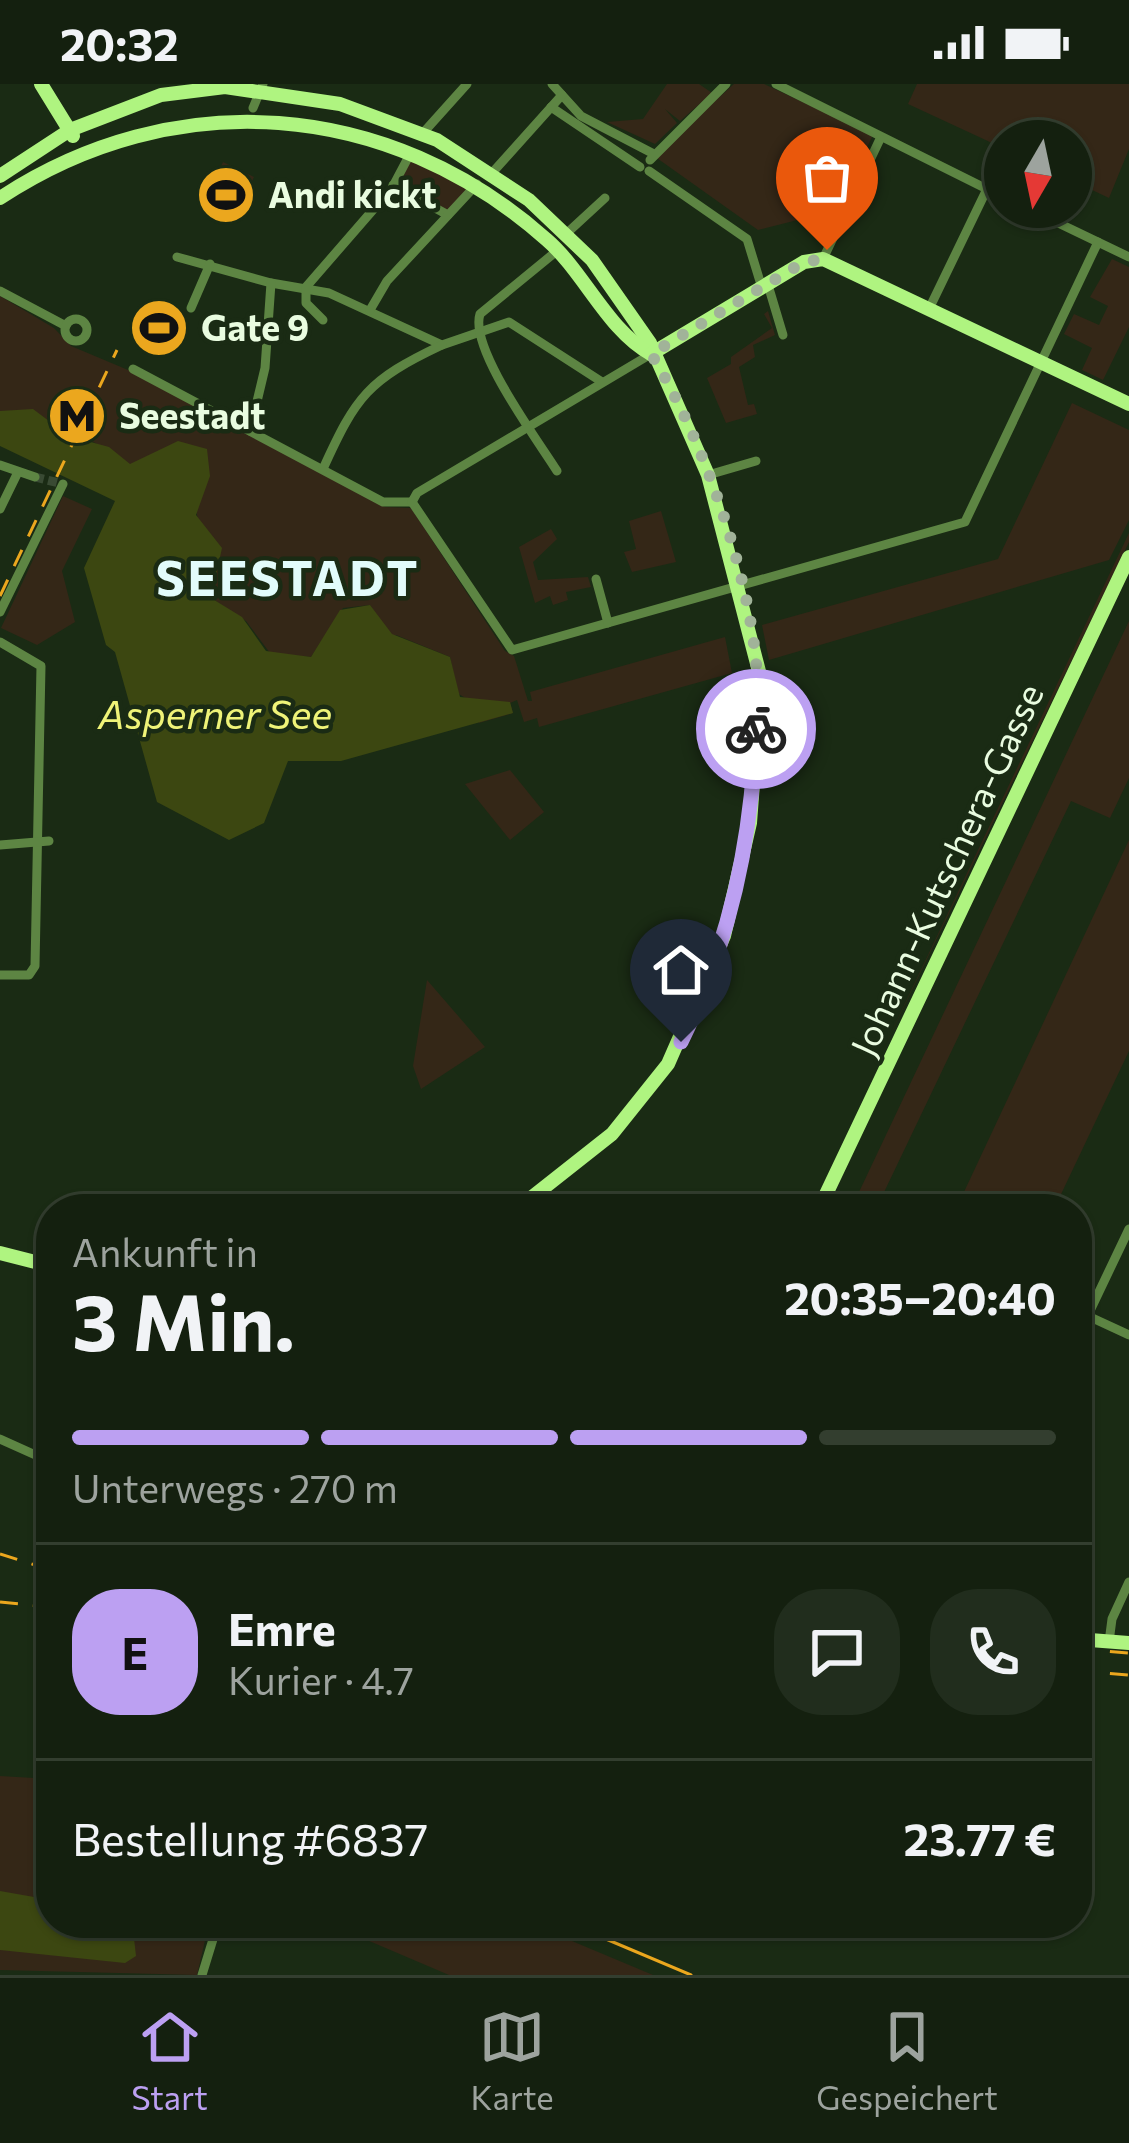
<!DOCTYPE html>
<html lang="de">
<head>
<meta charset="utf-8">
<style>
	body { margin:0; font-family:Commissioner,sans-serif; background:#212d1d; color:#f1f3f6; height:100vh; display:flex; flex-direction:column; font-size:45px; white-space:nowrap }
	* { box-sizing:border-box; margin:0 }
	p { font-size:39px; color:#9da39e }
	.icon { flex:none; width:66px; height:66px; fill:none; stroke:currentColor; stroke-width:2; stroke-linecap:round; stroke-linejoin:round }
	.map { position:relative; flex:1; overflow:hidden }
	.sheet { position:absolute; left:36px; top:1110px; width:1056px; height:744px; display:flex; flex-direction:column; background:#14200f; border-radius:48px; box-shadow:0 3px 9px #0004,0 0 0 3px #333e2f }
	.sheet>* { flex:none }
	.needle { width:78px; rotate:189deg }
	.controls { position:absolute; left:984px; top:36px; display:grid; gap:24px }
	.controls a { display:grid; place-items:center; width:108px; height:108px; border-radius:50%; background:#14200f; box-shadow:0 3px 9px #0004,0 0 0 3px #333e2f; font-size:60px }
	.pin { position:absolute; display:grid; place-items:center; width:102px; height:102px; color:#fff; margin:-123px -51px; border-radius:50% 50% 50% 0; rotate:-45deg; box-shadow:0 0 12px #0007 }
	.pin .icon { rotate:45deg }
	.courier { position:absolute; display:grid; place-items:center; width:120px; height:120px; margin:-60px; border:9px solid #bca0f2; border-radius:50%; background:#fff; color:#222; box-shadow:0 3px 15px #0007 }
	.head em { font-style:normal; font-weight:700 }
	.head div { display:flex; flex-direction:column-reverse }
	.head { display:flex; align-items:center; justify-content:space-between; height:204px; padding:0 36px }
	h1 { font-size:78px; font-weight:700; line-height:90px }
	.bar { display:grid; grid-template-columns:repeat(4,1fr); gap:18px 12px; align-content:center; height:144px; padding:0 36px }
	.bar i { height:15px; border-radius:9px; background:#333e2f }
	.bar .on { background:#bca0f2 }
	.bar p { grid-column:span 4 }
	.line { display:flex; align-items:center; gap:30px; padding:0 36px; border-top:3px solid #333e2f }
	.line div { flex:1 }
	.round { display:grid; place-items:center; flex:none; width:126px; height:126px; border-radius:48px; background:#212d1d }
	.status { display:flex; justify-content:space-between; align-items:center; height:84px; padding:0 60px; background:#14200f; direction:ltr }
	.status svg { height:33px; fill:currentColor }
	.tabs { display:flex; justify-content:space-around; align-items:center; height:168px; border-top:3px solid #333e2f; background:#14200f; font-size:33px; color:#9da39e }
	.tabs a { display:grid; justify-items:center; gap:6px }
	.tabs .on { color:#bca0f2 }
	.map>svg:first-child { display:block }
	.green { fill:#342717 }
	.water { fill:#3c4711 }
	.lines { fill:none; stroke-linecap:round; stroke-linejoin:round }
	.street-tunnel { stroke:#394a33; stroke-width:9; stroke-dasharray:9 4.5; stroke-linecap:butt }
	.street { stroke:#5d8543; stroke-width:9 }
	.secondary { stroke:#aff480; stroke-width:14 }
	.tram { stroke:#eba71e; stroke-width:3 }
	.rail { stroke:#eba71e; stroke-width:3; stroke-dasharray:18 15; stroke-linecap:butt }
	.done { stroke:#a1b399; stroke-width:12; stroke-dasharray:0 21.6 }
	.route { stroke:#bca0f2; stroke-width:15 }
	.labels { text-anchor:middle; stroke-width:9; stroke-linejoin:round; paint-order:stroke }
	.poi-label { font-size:36px; font-weight:bold; fill:#e9fce0; stroke:#1a2b14; text-anchor:start }
	.street-label { font-size:36px; fill:#e9fce0; stroke:#1a2b14 }
	.water-label { font-size:39px; font-style:italic; fill:#eff378; stroke:#1a2b14 }
	.district-label { font-size:48px; font-weight:bold; letter-spacing:3px; fill:#e2fcfb; stroke:#1a2b14 }
</style>
</head>
<body>
<div class="status"><b>20:32</b><svg viewBox="0 0 49 12"><path d="M0 12V9h3v3zM5 12V6h3v6zM10 12V3h3v9zM15 12V0h3v12zM26 1h20v11H26zM47 4h2v5h-2z"/></svg></div>
<div class="map">
<svg width="1129" height="1891" viewBox="0 0 1129 1891">
	<rect width="100%" height="100%" fill="#1a2b14"/>
	<g class="green">
		<path d="M667 0H699L712 9 680 37 665 25 677 39 655 60 607 38 643 35Z"/>
		<path d="M734 0H764L873 51 837 126 758 146 654 72Z"/>
		<path d="M917 0H1129V65L1109 114 1071 96V57H1005V65L908 20Z"/>
		<path d="M411 76 470 104 448 128 397 101Z"/>
		<path d="M223 78 254 93 238 126 229 122 222 137 200 127Z"/>
		<path d="M1112 175 1129 183V243L1103 296 1082 286 1092 264 1064 250 1074 230 1099 241 1108 222 1090 213Z"/>
		<path d="M0 212 54 244 71 262 140 291 385 423 411 424 505 567 514 572 528 617H532L530 608 725 553 732 589 539 643 537 634 524 638 517 616 510 619 513 629 479 639V622L457 609 450 573 396 551 390 556 370 521 343 524 311 573 270 569 246 537 211 514 196 425 140 379 126 381C94 349 44 340 0 331Z"/>
		<path d="M768 227 775 251 753 261 755 273 739 283 748 321 754 320 757 330 726 339 707 294 731 280V273L772 244 764 230Z"/>
		<path d="M1072 319 1129 346V436L1109 476 769 576 762 541 998 475Z"/>
		<path d="M63 412 92 425 62 487 75 538 37 561 1 544Z"/>
		<path d="M661 427 676 478 632 488 624 468 636 465 629 437Z"/>
		<path d="M551 445 557 455 533 478 538 496 588 493 591 503 566 508 568 516 553 521 550 512 535 519 519 463Z"/>
		<path d="M1129 449V458L879 974Z"/>
		<path d="M1129 537V694L1110 734 1071 717 876 1125H851Z"/>
		<path d="M510 686 544 728 510 756 465 700Z"/>
		<path d="M1129 756V967L1054 1125H956Z"/>
		<path d="M427 896 485 963 421 1005 413 982Z"/>
		<path d="M0 1692 51 1695V1839H209L197 1891 0 1886Z"/>
		<path d="M327 1839H529L653 1891H449Z"/>
	</g>
	<g class="water">
		<path d="M33 325 69 352 109 363 130 380 178 357 207 365 210 392 196 431 222 464 211 514 242 533 266 567 311 573 340 526 370 521 392 550 450 573 460 613 510 618 513 629 341 677H288L264 739 229 756 157 718 115 568 106 561 84 484 115 417 0 362V327Z"/>
		<path d="M0 1807 51 1816V1839H116L134 1854 136 1872 125 1879 0 1866Z"/>
	</g>
	<g class="lines">
		<path class="street-tunnel" d="M35 393 59 399"/>
		<g class="street">
			<path d="M552 0 581 32 652 69"/>
			<path d="M776 0 1005 114"/>
			<path d="M551 23 640 83"/>
			<path d="M253 24 263 0"/>
			<path d="M423 49 467 0"/>
			<path d="M650 76 726 0"/>
			<path d="M649 87 747 155 762 204"/>
			<path d="M492 89 562 11"/>
			<path d="M393 101 448 131"/>
			<path d="M1025 123 1129 173"/>
			<path d="M567 149 605 114"/>
			<path d="M177 173 271 199 329 209 442 261 509 238 602 298"/>
			<path d="M823 175 880 55"/>
			<path d="M768 201 783 251"/>
			<path d="M0 207 66 242"/>
			<path d="M191 224 210 180"/>
			<path d="M929 225 987 105"/>
			<path d="M370 226 387 197 477 100"/>
			<circle cx="76" cy="246" r="11"/>
			<path d="M323 236 306 219V203L392 104 410 70"/>
			<path d="M133 285 383 418H412"/>
			<path d="M250 347 265 284 271 199"/>
			<path d="M0 381 35 393"/>
			<path d="M323 385C356 312 368 296 442 261"/>
			<path d="M557 387C537 355 469 264 480 230L558 166"/>
			<path d="M708 391 756 377"/>
			<path d="M412 418 512 566 965 438 1098 158"/>
			<path d="M412 418 417 409 651 270"/>
			<path d="M0 425 18 388"/>
			<path d="M596 495 608 539"/>
			<path d="M0 528 63 400"/>
			<path d="M0 558 41 582 35 882 29 891H0"/>
			<path d="M0 761 49 757"/>
			<path d="M1088 1232 1129 1251"/>
			<path d="M1077 1254 1129 1145"/>
			<path d="M0 1355 51 1378"/>
			<path d="M1109 1558 1112 1535 1129 1498"/>
			<path d="M202 1891 218 1839"/>
		</g>
		<g class="secondary">
			<path d="M41 0 73 52"/>
			<path d="M0 92 70 46 161 11 225 3 340 20 437 56 529 116 592 176 650 259 708 391 761 595 750 739 724 852 668 980 612 1050 517 1125"/>
			<path d="M0 114C173 0 388 14 547 156 584 188 608 247 651 270"/>
			<path d="M651 270 804 178 823 175 1129 320"/>
			<path d="M819 1125 1129 473"/>
			<path d="M0 1169 51 1182"/>
			<path d="M1077 1555 1129 1559"/>
		</g>
		<path class="tram" d="M568 1839 691 1891"/>
		<g class="rail">
			<path d="M0 512 117 266"/>
			<path d="M0 1470 51 1486"/>
			<path d="M0 1518 51 1523"/>
			<path d="M1077 1565 1129 1569"/>
			<path d="M1077 1587 1129 1591"/>
		</g>
	</g>
	<g class="lines">
		<path class="done" d="M756 645C769 538 708 361 651 270L804 178 823 175 827 166"/>
		<path class="route" d="M681 958C730 858 752 756 756 645"/>
	</g>
	<defs>
		<symbol id="stadium-disc" viewBox="-11 -11 22 22"><circle r="9.5" fill="#eba71e" stroke="#1a2b14"/><path d="M0-5a6.5 5 0 1 0 0 10a6.5 5 0 1 0 0-10ZM-3.5-1.8h7v3.6h-7Z" fill="#111"/></symbol>
		<symbol id="metro-disc" viewBox="-11 -11 22 22"><circle r="9.5" fill="#eba71e" stroke="#1a2b14"/><path d="M-5.5 5V-5H-3L0 0L3-5H5.5V5H3V-.5L0 4L-3-.5V5Z" fill="#111"/></symbol>
	</defs>
	<g fill-rule="evenodd">
		<use href="#stadium-disc" x="193" y="78" width="66" height="66"/>
		<use href="#stadium-disc" x="126" y="211" width="66" height="66"/>
		<use href="#metro-disc" x="44" y="299" width="66" height="66"/>
	</g>
	<g class="labels">
		<g class="poi-label">
			<text x="268" y="124">Andi kickt</text>
			<text x="201" y="257">Gate 9</text>
			<text x="119" y="345">Seestadt</text>
		</g>
		<g class="street-label">
			<text transform="translate(947 786) rotate(-65)" y="13">Johann-Kutschera-Gasse</text>
		</g>
		<g class="water-label">
			<text x="215" y="645">Asperner See</text>
		</g>
		<g class="district-label">
			<text x="288" y="512">SEESTADT</text>
		</g>
	</g>
</svg>
<div class="controls">
<a><svg class="needle" viewBox="-14 -14 28 28"><path d="M0-13l5 13h-10z" fill="#e53935"/><path d="M0 13l5-13h-10z" fill="#9da39e"/></svg></a>
</div>
<div class="pin" style="left:827px;top:166px;background:#ea580c"><svg class="icon" aria-label="bag" viewBox="0 0 24 24"><path d="M5 8h14l-1 12H6zM9 8a3 3 0 0 1 6 0"/></svg></div>
<div class="pin" style="left:681px;top:958px;background:#1f2937"><svg class="icon" aria-label="home" viewBox="0 0 24 24"><path d="M3 11l9-7 9 7M6 9v11h12V9"/></svg></div>
<div class="courier" style="left:756px;top:645px"><svg class="icon" aria-label="bike" viewBox="0 0 24 24"><circle cx="6" cy="16" r="4"/><circle cx="18" cy="16" r="4"/><path d="M6 16l4-8h5l3 8M10 8l3 8H6M13 5h3"/></svg></div>
<section class="sheet">
<div class="head"><div><h1>3 Min.</h1><p>Ankunft in</p></div><em>20:35–20:40</em></div>
<div class="bar"><i class="on"></i><i class="on"></i><i class="on"></i><i></i><p>Unterwegs · 270 m</p></div>
<div class="line" style="height:216px"><b class="round" style="background:#bca0f2;color:#111">E</b><div><b>Emre</b><p>Kurier · 4.7</p></div><a class="round"><svg class="icon" aria-label="chat" viewBox="0 0 24 24"><path d="M4 5h16v11H9l-5 4z"/></svg></a><a class="round"><svg class="icon" aria-label="phone" viewBox="0 0 24 24"><path d="M5 4h4l2 5-3 2q2 4 5 5l2-3 5 2v4C11 20 4 13 5 4z"/></svg></a></div>
<div class="line" style="height:156px"><div>Bestellung #6837</div><b>23.77 €</b></div>
</section>
</div>
<nav class="tabs">
<a class="on"><svg class="icon" aria-label="home" viewBox="0 0 24 24"><path d="M3 11l9-7 9 7M6 9v11h12V9"/></svg>Start</a>
<a><svg class="icon" aria-label="map" viewBox="0 0 24 24"><path d="M3 6l6-2 6 2 6-2v14l-6 2-6-2-6 2zM9 4v14M15 6v14"/></svg>Karte</a>
<a><svg class="icon" aria-label="saved" viewBox="0 0 24 24"><path d="M7 4h10v16l-5-4-5 4z"/></svg>Gespeichert</a>
</nav>
</body>
</html>
